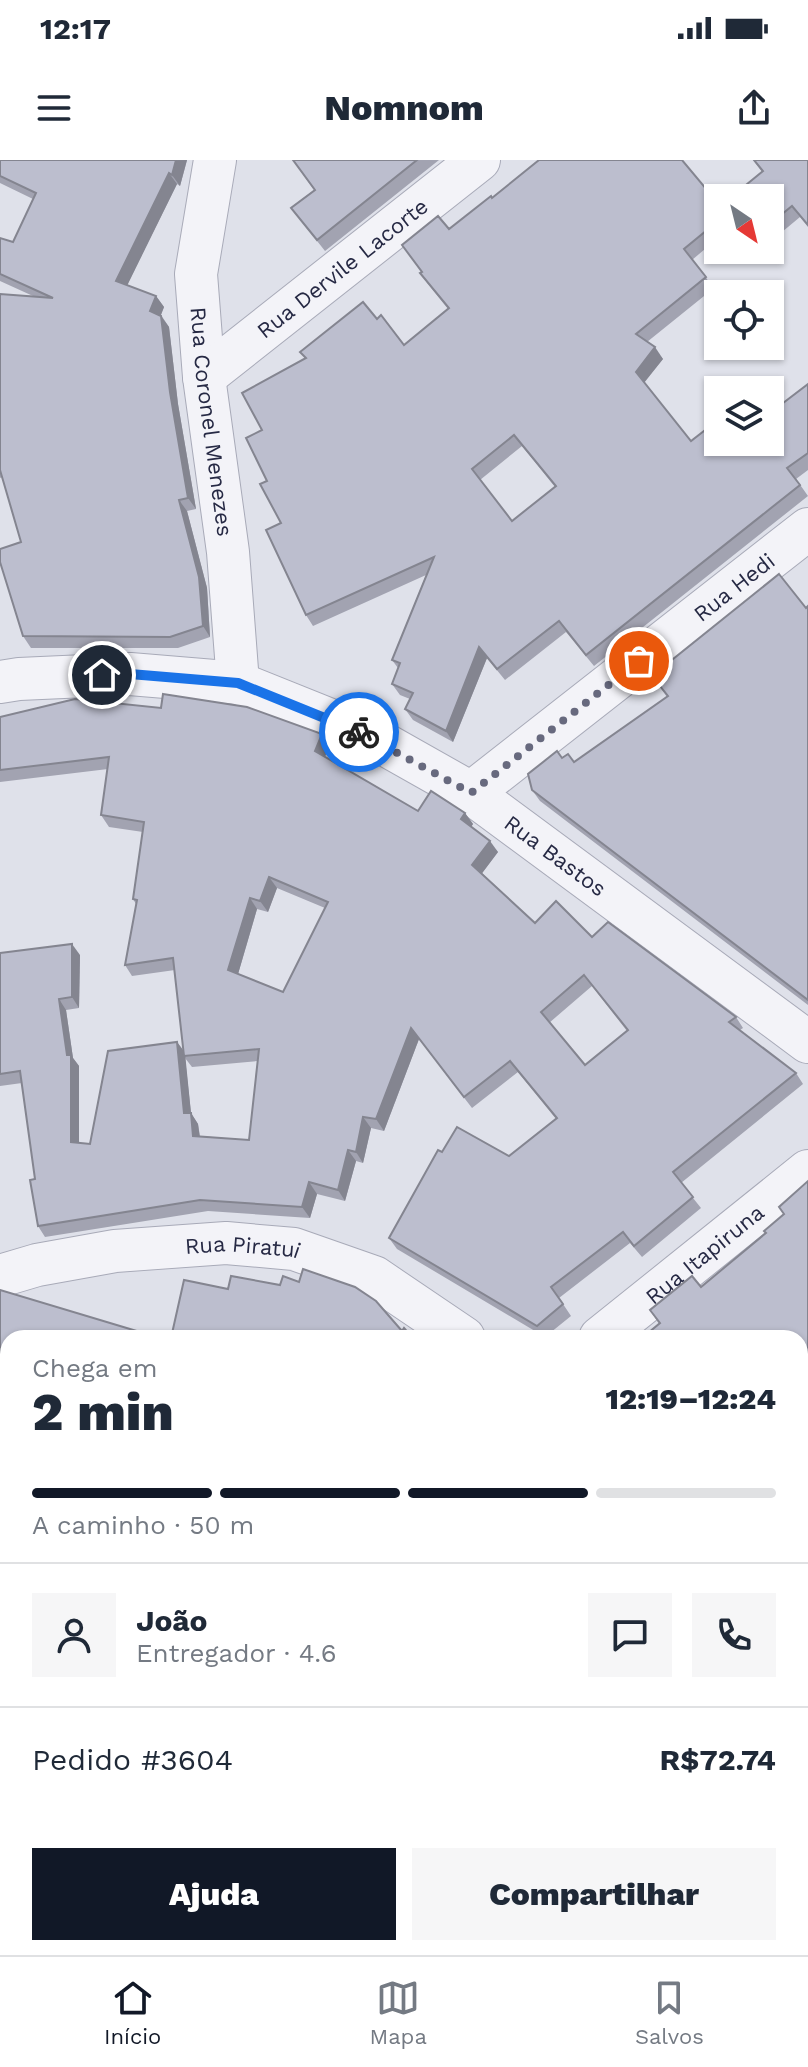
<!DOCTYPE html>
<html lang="pt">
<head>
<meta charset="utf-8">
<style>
	body { margin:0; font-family:"Work Sans",sans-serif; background:#f6f6f7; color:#1f2937; height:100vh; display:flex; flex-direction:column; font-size:30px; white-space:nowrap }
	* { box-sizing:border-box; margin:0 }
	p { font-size:26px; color:#747a83 }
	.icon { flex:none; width:44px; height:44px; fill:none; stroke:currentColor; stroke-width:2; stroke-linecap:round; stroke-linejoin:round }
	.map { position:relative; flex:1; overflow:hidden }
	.drawer { position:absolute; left:0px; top:1170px; width:808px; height:626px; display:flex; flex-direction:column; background:#fff; border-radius:24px 24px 0 0; box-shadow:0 2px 6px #0004 }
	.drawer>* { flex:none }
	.needle { width:52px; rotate:145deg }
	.buttons { position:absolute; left:704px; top:24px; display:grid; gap:16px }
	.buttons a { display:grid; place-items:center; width:80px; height:80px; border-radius:0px; background:#fff; box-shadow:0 2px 6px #0004; font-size:40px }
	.pin { position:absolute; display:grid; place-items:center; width:68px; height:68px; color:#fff; margin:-34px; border:4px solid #fff; border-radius:50%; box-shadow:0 2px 8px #0007 }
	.courier { position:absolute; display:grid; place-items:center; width:80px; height:80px; margin:-40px; border:6px solid #1a73e8; border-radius:50%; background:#fff; color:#222; box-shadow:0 2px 10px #0007 }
	.headline em { font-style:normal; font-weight:800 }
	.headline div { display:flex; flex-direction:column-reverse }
	.headline { display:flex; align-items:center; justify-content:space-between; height:136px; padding:0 32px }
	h1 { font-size:52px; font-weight:800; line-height:60px }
	.bar { display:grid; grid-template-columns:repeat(4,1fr); gap:12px 8px; align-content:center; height:96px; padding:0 32px }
	.bar i { height:10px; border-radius:6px; background:#e0e1e3 }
	.bar .active { background:#111827 }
	.bar p { grid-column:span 4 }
	.line { display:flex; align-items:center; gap:20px; padding:0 32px; border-top:2px solid #e0e1e3 }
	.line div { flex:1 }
	.round { display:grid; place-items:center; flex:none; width:84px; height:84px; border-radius:0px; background:#f6f6f7 }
	.button { display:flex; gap:16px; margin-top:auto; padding:16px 32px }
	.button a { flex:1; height:92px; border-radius:0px; background:#111827; color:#fff; font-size:32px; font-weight:800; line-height:92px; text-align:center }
	.button a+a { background:#f6f6f7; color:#1f2937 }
	.status { display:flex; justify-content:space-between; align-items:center; height:56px; padding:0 40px; background:#fff; direction:ltr }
	.status svg { height:22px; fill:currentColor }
	header { display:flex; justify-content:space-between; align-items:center; height:104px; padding:0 32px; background:#fff; font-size:36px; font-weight:800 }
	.dock { display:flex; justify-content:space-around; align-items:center; height:112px; border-top:2px solid #e0e1e3; background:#fff; font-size:22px; color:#747a83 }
	.dock a { display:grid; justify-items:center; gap:4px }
	.dock .active { color:#111827 }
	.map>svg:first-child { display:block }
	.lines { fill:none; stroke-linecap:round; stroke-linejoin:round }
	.minor-casing { stroke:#a8aab8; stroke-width:44 }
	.minor { stroke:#f3f3f8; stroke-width:42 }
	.wall { fill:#a2a3b1; fill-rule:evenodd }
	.shaded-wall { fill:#848590 }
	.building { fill:#bcbece; stroke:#848590; stroke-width:2; fill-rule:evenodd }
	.done { stroke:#67697e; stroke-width:8; stroke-dasharray:0 14.4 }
	.route { stroke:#1a73e8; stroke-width:10 }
	.labels { text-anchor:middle; stroke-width:6; stroke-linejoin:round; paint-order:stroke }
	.street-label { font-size:22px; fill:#262944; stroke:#eff1f7 }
</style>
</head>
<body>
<div class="status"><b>12:17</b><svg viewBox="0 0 49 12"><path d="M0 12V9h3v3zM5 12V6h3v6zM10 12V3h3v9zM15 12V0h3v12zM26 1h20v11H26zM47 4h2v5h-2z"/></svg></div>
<header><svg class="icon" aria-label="menu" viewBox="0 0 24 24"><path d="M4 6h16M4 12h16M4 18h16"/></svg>Nomnom<svg class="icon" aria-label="share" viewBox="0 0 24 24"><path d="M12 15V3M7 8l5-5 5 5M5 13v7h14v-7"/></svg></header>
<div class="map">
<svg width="808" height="1795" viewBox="0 0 808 1795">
	<rect width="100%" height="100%" fill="#dfe1ea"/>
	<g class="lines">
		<defs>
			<g id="minor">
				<path id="s1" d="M215 0 196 114 204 217 228 392 238 523"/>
				<path id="s2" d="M204 217 479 0"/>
				<path id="s3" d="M0 522 19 519 130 514 238 523 370 576 471 633 808 882"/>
				<path id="s4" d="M471 633 808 369"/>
				<path id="s5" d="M0 1116 37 1105 115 1091 226 1083 294 1089 374 1117 464 1178"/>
				<path id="s6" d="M600 1178 808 1011"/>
				<path d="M0 1365 8 1375"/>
				<path d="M800 1640 808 1634"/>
				<path d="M0 1661 8 1655"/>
				<path d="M333 1788 339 1795"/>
				<path d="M610 1795 619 1788"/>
			</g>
		</defs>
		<use href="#minor" class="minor-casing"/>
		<use href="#minor" class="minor"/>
	</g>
	<g class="wall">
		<path d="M0 0H187L180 26 177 24 127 125 156 136 164 147 161 155 169 167 178 244 196 349 187 351 207 428 210 477 178 488H31L23 476 21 382 2 317 0 318V134L33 136 0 121V78L13 82 33 39 0 23Z"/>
		<path d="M293 0H439L325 91 291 48 314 30Z"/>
		<path d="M753 0H808V67L800 57 770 82V38L762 12Z"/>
		<path d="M492 38 718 43V78L692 100 714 128 647 182 663 199 644 222 691 281 718 282H770L808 224V310L796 319 808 336 594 506 566 472 505 520 487 498 453 582 413 560 405 549 410 539 400 535 392 524 398 508 392 500 426 415 313 466 306 455 281 363 267 321 262 270 377 159 404 185 448 149 428 124 420 113 422 112 402 85 449 69ZM522 286 555 327 512 361 480 320Z"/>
		<path d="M808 446V845L540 641 532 630 562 598 574 602 667 537 652 516Z"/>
		<path d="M0 557 322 574 329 586 325 597 418 651 465 653 473 664 471 667 498 692 482 713 535 763 592 777 736 857 743 868 740 870 796 913 803 924 681 1023 701 1048 642 1097 630 1083 559 1138 571 1156 545 1177 397 1089 389 1078 442 992 509 996 556 959 518 912 472 948 419 879 384 971 371 968 363 1003 356 1001 345 1041 317 1034 310 1058 208 1051 45 1077 38 1066 35 1019 22 923 0 926V793L80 795 79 848 66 850 73 898 79 906V983L90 984 177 882 184 891 175 810 132 816 125 805 136 744 133 739 143 672 109 667 101 655 108 609 0 622ZM277 728 325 748 283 832 238 814 257 749 268 752ZM592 826 627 871 585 905 549 863ZM185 898 192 907 258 901 249 980 200 976 198 964 191 953Z"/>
		<path d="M808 1021V1319L800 1325V1178L659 1164 650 1150 701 1127 766 1073 784 1054Z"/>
		<path d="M0 1130 8 1178V1238L0 1235Z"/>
		<path d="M800 1382 808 1392V1611L800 1602Z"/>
		<path d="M0 1406 8 1416V1462L4 1465 8 1470V1586L1 1593Z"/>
		<path d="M198 1788H293L298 1795H190Z"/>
		<path d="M418 1788H572L564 1795H424Z"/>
	</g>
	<g class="shaded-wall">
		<path d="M176 0H187L180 26 172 15Z"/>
		<path d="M169 13 177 24 124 132 116 121Z"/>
		<path d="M156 136 164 147 158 162 150 151Z"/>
		<path d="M161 156 169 167 178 244 196 349 188 338 170 232Z"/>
		<path d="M655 187 663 199 644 223 636 212Z"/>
		<path d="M179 340 187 351 207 428 210 477 203 466Z"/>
		<path d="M479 487 487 498 453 582 446 571Z"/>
		<path d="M322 574 329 586 323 602 315 591Z"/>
		<path d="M465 653 473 664 469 670 461 659Z"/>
		<path d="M490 681 498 692 480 716 472 705Z"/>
		<path d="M269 717 277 728 268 752 260 741Z"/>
		<path d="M250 738 257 749 236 821 228 810Z"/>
		<path d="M72 784 80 795 79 848 72 837Z"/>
		<path d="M59 839 66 850 73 898 79 906V993L71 982 67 895Z"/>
		<path d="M411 868 419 879 384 971 376 959Z"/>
		<path d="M177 882 185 893 191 953 198 964 201 987 193 976 184 953Z"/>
		<path d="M363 957 371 968 363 1003 356 992Z"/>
		<path d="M348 990 356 1001 345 1041 338 1030Z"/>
		<path d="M309 1022 317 1034 310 1058 302 1047Z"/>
	</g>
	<g class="building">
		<path d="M0 0H176L172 15 169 13 116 121 156 136 150 151 161 156 170 232 188 338 179 340 199 417 203 466 170 477 23 476 0 402V389L21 382 0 310V134L53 138 0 114V78L13 82 36 33 0 16Z"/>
		<path d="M293 0H417L317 80 291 48 315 30Z"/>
		<path d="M539 0H682L718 43V61L684 89 706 117 636 174 655 187 636 212 691 281 718 260V282H770V253L808 224V293L787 308 800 325 586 495 559 461 497 509 479 487 446 571 405 549 413 533 392 524 400 503 392 500 434 397 306 455 266 370 281 363 260 324 267 321 246 278 262 270 242 233 306 198 300 192 363 142 377 159 381 155 404 185 449 148 420 113 422 112 402 85 438 56 449 69 491 36 492 38ZM514 275 556 326 512 361 472 309Z"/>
		<path d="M754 0H808V65L792 46 770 64V38H730L763 11Z"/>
		<path d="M779 414 806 448 808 446V840L532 630 528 614 557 591 562 598 568 594 574 602 668 536 652 516Z"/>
		<path d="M163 534 247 547 322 574 315 591 418 651 431 631 465 653 461 659 490 681 472 705 535 763 556 741 592 777 608 762 736 857 729 862 796 913 673 1012 693 1037 634 1086 623 1072 551 1127 563 1144 537 1166 389 1078 438 990 442 992 457 967 509 996 557 958 510 901 464 937 411 868 376 959 363 957 356 992 348 990 338 1030 309 1022 302 1047 200 1040 38 1066 30 1020 35 1019 20 911 0 914V793L72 784V837L59 839 67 895H71V982L90 984 108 891 177 882 184 953H191L193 976 249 980 259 889 184 896 173 798 125 805 137 740 133 739 144 662 101 655 109 597 0 610V557L75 539 161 548ZM269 717 328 742 283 832 228 810 250 738 260 741ZM584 815 628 870 585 905 541 852Z"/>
		<path d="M808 1021V1300L800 1307V1178H642L660 1163 650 1150 692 1116 701 1127 766 1073 764 1071 784 1054 779 1047Z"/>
		<path d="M303 1109 355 1127 376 1141 402 1171 404 1168 410 1175 412 1174 415 1178H171L184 1120 228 1129 231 1116 280 1125 283 1116 299 1122Z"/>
		<path d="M0 1130 160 1178H8V1229L0 1226Z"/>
		<path d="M800 1382 808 1392V1600L800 1599Z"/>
		<path d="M0 1406 8 1416V1447L0 1453Z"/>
		<path d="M0 1460 8 1470V1570L0 1577Z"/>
		<path d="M808 1711V1795H629L637 1788H800V1717Z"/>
		<path d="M198 1788H286L279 1795H190Z"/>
		<path d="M420 1788H549L541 1795H426Z"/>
	</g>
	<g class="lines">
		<path class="done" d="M359 572 471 633 639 501"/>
		<path class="route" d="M102 515 130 514 238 523 359 572"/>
	</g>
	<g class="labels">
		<g class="street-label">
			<text dy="8" stroke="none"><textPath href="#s2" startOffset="176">Rua Dervile Lacorte</textPath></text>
			<text dy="8" stroke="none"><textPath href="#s1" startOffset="264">Rua Coronel Menezes</textPath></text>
			<text dy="8" stroke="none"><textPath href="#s4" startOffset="334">Rua Hedi</textPath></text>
			<text dy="8" stroke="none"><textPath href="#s3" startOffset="602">Rua Bastos</textPath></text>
			<text dy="8" stroke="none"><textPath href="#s5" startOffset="246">Rua Piratui</textPath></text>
			<text dy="8" stroke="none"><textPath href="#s6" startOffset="134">Rua Itapiruna</textPath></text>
		</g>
	</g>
</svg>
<div class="buttons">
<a><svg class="needle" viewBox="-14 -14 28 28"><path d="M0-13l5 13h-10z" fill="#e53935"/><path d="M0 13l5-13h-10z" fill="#747a83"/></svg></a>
<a><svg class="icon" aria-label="locate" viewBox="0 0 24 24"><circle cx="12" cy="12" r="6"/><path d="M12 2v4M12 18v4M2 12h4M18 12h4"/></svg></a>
<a><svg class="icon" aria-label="layers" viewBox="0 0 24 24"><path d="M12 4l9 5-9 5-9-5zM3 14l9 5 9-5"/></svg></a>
</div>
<div class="pin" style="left:639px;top:501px;background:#ea580c"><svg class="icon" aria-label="bag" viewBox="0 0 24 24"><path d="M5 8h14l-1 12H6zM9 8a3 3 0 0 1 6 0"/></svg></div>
<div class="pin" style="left:102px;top:515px;background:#1f2937"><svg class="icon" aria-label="home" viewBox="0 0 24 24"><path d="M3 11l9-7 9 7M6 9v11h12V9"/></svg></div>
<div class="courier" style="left:359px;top:572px"><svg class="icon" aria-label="bike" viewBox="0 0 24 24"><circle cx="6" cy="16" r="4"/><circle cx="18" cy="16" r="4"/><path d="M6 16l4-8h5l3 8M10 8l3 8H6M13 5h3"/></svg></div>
<section class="drawer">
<div class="headline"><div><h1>2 min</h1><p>Chega em</p></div><em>12:19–12:24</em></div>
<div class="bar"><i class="active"></i><i class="active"></i><i class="active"></i><i></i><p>A caminho · 50 m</p></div>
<div class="line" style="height:144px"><a class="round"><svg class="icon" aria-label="person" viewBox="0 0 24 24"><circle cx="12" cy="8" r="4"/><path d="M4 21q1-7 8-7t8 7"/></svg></a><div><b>João</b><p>Entregador · 4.6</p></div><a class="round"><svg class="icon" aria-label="chat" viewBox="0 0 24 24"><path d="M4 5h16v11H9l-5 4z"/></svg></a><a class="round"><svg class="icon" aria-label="phone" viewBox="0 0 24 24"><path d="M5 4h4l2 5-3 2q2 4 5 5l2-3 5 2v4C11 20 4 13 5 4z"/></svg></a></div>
<div class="line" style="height:104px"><div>Pedido #3604</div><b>R$72.74</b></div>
<div class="button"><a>Ajuda</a><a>Compartilhar</a></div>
</section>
</div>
<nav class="dock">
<a class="active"><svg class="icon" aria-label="home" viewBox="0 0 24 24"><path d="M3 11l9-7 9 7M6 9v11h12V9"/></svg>Início</a>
<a><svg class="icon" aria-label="map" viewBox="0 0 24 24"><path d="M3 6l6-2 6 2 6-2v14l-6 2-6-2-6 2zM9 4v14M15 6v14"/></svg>Mapa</a>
<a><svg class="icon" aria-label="saved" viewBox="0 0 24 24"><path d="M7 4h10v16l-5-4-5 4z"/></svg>Salvos</a>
</nav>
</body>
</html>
